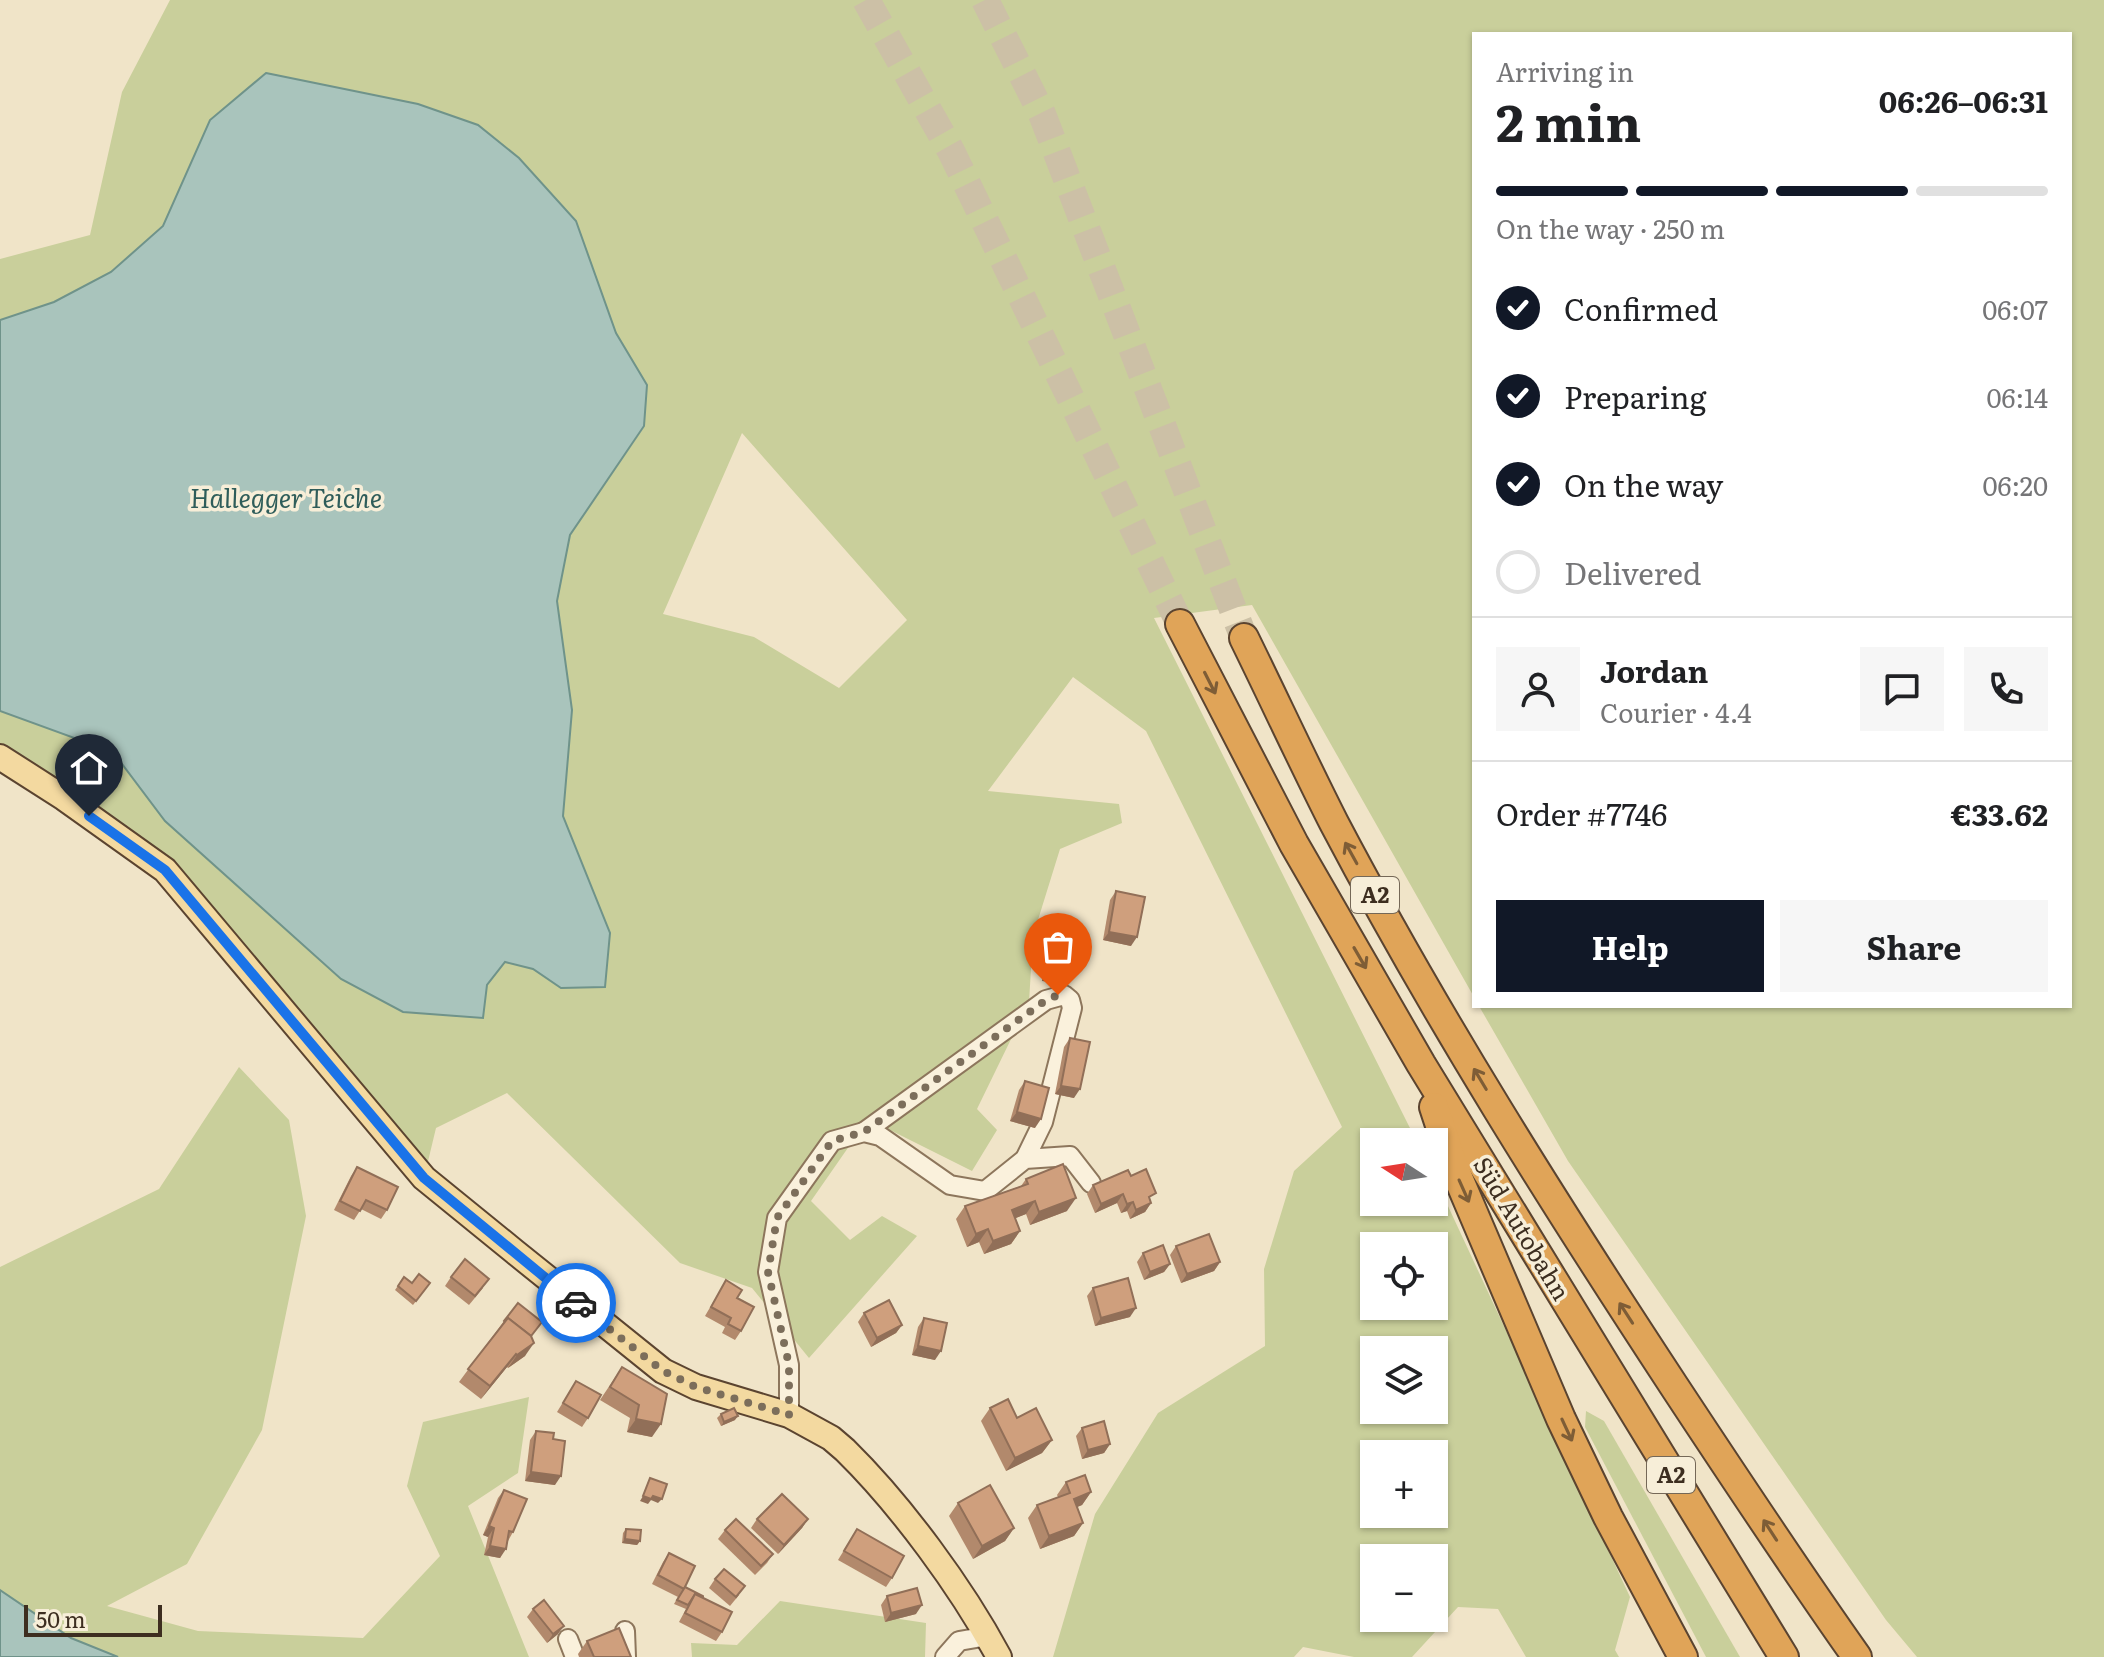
<!DOCTYPE html>
<html lang="en">
<head>
<meta charset="utf-8">
<style>
	body { margin:0; font-family:Literata,serif; background:#f6f6f6; color:#202124; height:100vh; display:flex; flex-direction:column; font-size:30px; white-space:nowrap }
	* { box-sizing:border-box; margin:0 }
	p { font-size:26px; color:#757577 }
	.icon { flex:none; width:44px; height:44px; fill:none; stroke:currentColor; stroke-width:2; stroke-linecap:round; stroke-linejoin:round }
	.map { position:relative; flex:1; overflow:hidden }
	.sheet { position:absolute; left:1472px; top:32px; width:600px; height:976px; display:flex; flex-direction:column; background:#fff; border-radius:0px; box-shadow:0 2px 6px #0004 }
	.sheet>* { flex:none }
	.needle { width:52px; rotate:282deg }
	.buttons { position:absolute; left:1360px; top:1128px; display:grid; gap:16px }
	.buttons a { display:grid; place-items:center; width:88px; height:88px; border-radius:0px; background:#fff; box-shadow:0 2px 6px #0004; font-size:40px }
	.scale { position:absolute; left:24px; bottom:20px; width:138px; box-sizing:border-box; padding-left:8px; border:4px solid #3d2e20; border-top:0; font-size:22px; line-height:28px; white-space:nowrap; color:#3d2e20; -webkit-text-stroke:6px #f7eed8; paint-order:stroke }
	.pin { position:absolute; display:grid; place-items:center; width:68px; height:68px; color:#fff; margin:-82px -34px; border-radius:50% 50% 50% 0; rotate:-45deg; box-shadow:0 0 8px #0007 }
	.pin .icon { rotate:45deg }
	.courier { position:absolute; display:grid; place-items:center; width:80px; height:80px; margin:-40px; border:6px solid #1a73e8; border-radius:50%; background:#fff; color:#222; box-shadow:0 2px 10px #0007 }
	.summary em { font-style:normal; font-weight:700 }
	.summary div { display:flex; flex-direction:column-reverse }
	.summary { display:flex; align-items:center; justify-content:space-between; height:136px; padding:0 24px }
	h1 { font-size:52px; font-weight:700; line-height:60px }
	.bar { display:grid; grid-template-columns:repeat(4,1fr); gap:12px 8px; align-content:center; height:96px; padding:0 24px }
	.bar i { height:10px; border-radius:6px; background:#e0e0e0 }
	.bar .selected { background:#111827 }
	.bar p { grid-column:span 4 }
	.line { display:flex; align-items:center; gap:20px; padding:0 24px; border-top:2px solid #e0e0e0 }
	.line div { flex:1 }
	.round { display:grid; place-items:center; flex:none; width:84px; height:84px; border-radius:0px; background:#f6f6f6 }
	ol { padding:0 24px; list-style:none }
	li { display:flex; align-items:center; gap:24px; height:88px }
	li p { margin-inline-start:auto }
	li .icon { padding:8px; border-radius:50%; background:#111827; color:#fff; stroke-width:4 }
	li:last-child { color:#757577 }
	li i { width:44px; height:44px; border:4px solid #e0e0e0; border-radius:50% }
	.primary-button { display:flex; gap:16px; margin-top:auto; padding:16px 24px }
	.primary-button a { flex:1; height:92px; border-radius:0px; background:#111827; color:#fff; font-size:32px; font-weight:700; line-height:92px; text-align:center }
	.primary-button a+a { background:#f6f6f6; color:#202124 }
	.map>svg:first-child { display:block }
	.green { fill:#c9cf9b; fill-rule:evenodd }
	.water { fill:#a9c4bc; stroke:#6f938a; stroke-width:2 }
	.lines { fill:none; stroke-linecap:round; stroke-linejoin:round }
	.highway-tunnel { stroke:#ccc0a6; stroke-width:28; stroke-dasharray:28 14; stroke-linecap:butt }
	.minor-casing { stroke:#8d765c; stroke-width:22 }
	.major-casing { stroke:#5b4430; stroke-width:28 }
	.highway-casing { stroke:#5b4430; stroke-width:32 }
	.minor { stroke:#faf1dc; stroke-width:18 }
	.major { stroke:#f3d9a0; stroke-width:24 }
	.highway { stroke:#e0a458; stroke-width:28 }
	.wall { fill:#b2896c }
	.shaded-wall { fill:#916f58 }
	.building { fill:#cf9f7d; stroke:#916f58; stroke-width:2 }
	.oneway { stroke:#7e5d36 }
	.done { stroke:#7c6e5b; stroke-width:8; stroke-dasharray:0 14.4 }
	.route { stroke:#1a73e8; stroke-width:10 }
	.labels { text-anchor:middle; stroke-width:7; stroke-linejoin:round; paint-order:stroke }
	.shield { fill:#f7eed8; stroke:#756857; stroke-width:2 }
	.shield-label { font-size:22px; font-weight:bold; fill:#3d2e20 }
	.street-label { font-size:24px; fill:#3d2e20; stroke:#f7eed8 }
	.water-label { font-size:26px; font-style:italic; fill:#2f5d5a; stroke:#f7eed8 }
</style>
</head>
<body>
<div class="map">
<svg width="2104" height="1657" viewBox="0 0 2104 1657">
	<rect width="100%" height="100%" fill="#f0e4c8"/>
	<g class="green">
		<path d="M170 0H2104V1657H1917L1886 1620 1568 1161 1479 1006H2070V34H1474V997L1252 605 1154 618 1417 1142H1374V1202H1434V1176L1630 1597 1615 1650 1619 1657H1526L1498 1609 1458 1607 1412 1657H1354L1303 1647 1294 1657H1053L1095 1514 1158 1413 1265 1346 1264 1269 1294 1171 1342 1127 1146 731 1073 677 988 791 1119 804 1122 823 1060 849 1033 936 1029 1002 977 1109 997 1130 972 1171 868 1119 811 1201 850 1240 882 1216 917 1236 809 1358 752 1288 680 1263 507 1093 436 1128 424 1178 165 870 0 757V711L113 752 165 821 487 985 505 962 533 969 561 988 610 933 563 816 572 710 557 601 570 535 644 427 647 385 616 333 576 221 519 158 478 125 418 104 266 73 210 120 163 226 111 272 54 302 0 320V259L90 235 122 92ZM742 433 907 620 839 688 754 637 663 614ZM1374 1246H1434V1306H1374ZM1374 1350H1434V1410H1374ZM1374 1454H1434V1514H1374ZM1374 1558H1434V1618H1374Z"/>
		<path d="M239 1067 289 1120 306 1216 262 1430 187 1564 107 1606 198 1631 363 1638 440 1556 407 1486 423 1422 529 1397 518 1473 468 1506 529 1657H118L71 1638 0 1590V1267L159 1189Z"/>
		<path d="M1586 1411 1604 1421 1740 1657H1706L1585 1427Z"/>
		<path d="M780 1601 926 1623 925 1657H692L691 1643 737 1645Z"/>
	</g>
	<g class="water">
		<path d="M266 73 418 104 478 125 519 158 576 221 616 333 647 385 644 426 570 535 557 601 572 710 563 816 610 933 605 987 561 988 533 969 505 962 487 985 483 1018 403 1012 341 979 165 821 113 752 0 711V320L54 302 111 272 163 226 210 120Z"/>
		<path d="M0 1590 71 1638 118 1657H0Z"/>
	</g>
	<g class="lines">
		<g class="highway-tunnel">
			<path d="M866 0 951 151 1180 624"/>
			<path d="M985 0 1042 114 1244 638"/>
		</g>
		<defs>
			<g id="minor">
				<path d="M864 1132 1046 1000 1064 995 1070 1000 1072 1008 1043 1122 1025 1159"/>
				<path d="M789 1415V1365L768 1272 777 1218 832 1141 864 1132 880 1136 950 1185 985 1191 1025 1159 1070 1156 1091 1183"/>
				<path d="M625 1631 626 1657"/>
				<path d="M568 1639 575 1657"/>
				<path d="M945 1657 959 1641 988 1636"/>
			</g>
			<path id="major" d="M0 757 64 798 165 870 424 1178 515 1252 663 1371 696 1387 789 1415 831 1438 845 1450C901 1505 962 1588 999 1657"/>
			<g id="highway">
				<path d="M1180 624 1294 844 1421 1064 1784 1657"/>
				<path d="M1244 638C1274 699 1303 762 1334 823 1436 1017 1554 1203 1674 1386 1734 1477 1794 1568 1857 1657"/>
				<path d="M1434 1107 1454 1168 1561 1419 1608 1517 1683 1657"/>
			</g>
		</defs>
		<use href="#minor" class="minor-casing"/>
		<use href="#major" class="major-casing"/>
		<use href="#highway" class="highway-casing"/>
		<use href="#minor" class="minor"/>
		<use href="#major" class="major"/>
		<use href="#highway" class="highway"/>
	</g>
	<g class="wall">
		<path d="M1116 891 1131 946 1103 940 1110 900Z"/>
		<path d="M1051 924 1059 973 1053 982 1042 981 1045 933Z"/>
		<path d="M1070 1038 1074 1098 1055 1094 1064 1047Z"/>
		<path d="M1025 1081 1035 1128 1010 1121 1019 1090Z"/>
		<path d="M357 1167 387 1210 381 1219 361 1209 354 1220 334 1210 351 1176Z"/>
		<path d="M1131 1176 1151 1203 1145 1212 1130 1219 1127 1211 1121 1213 1117 1203 1095 1213 1087 1194 1093 1185Z"/>
		<path d="M1026 1179 1067 1211 1030 1225 1026 1214 1015 1218 1020 1231 1011 1244 984 1254 979 1242 967 1247 956 1219 965 1206 1021 1186Z"/>
		<path d="M1176 1246 1220 1262 1214 1271 1181 1283 1170 1255Z"/>
		<path d="M1143 1253 1170 1264 1164 1272 1144 1280 1137 1262Z"/>
		<path d="M404 1277 412 1283H430L413 1305 395 1290Z"/>
		<path d="M451 1277 483 1288 469 1305 445 1286Z"/>
		<path d="M726 1280 737 1298 741 1331 735 1340 722 1333 725 1327 705 1316Z"/>
		<path d="M1093 1288 1130 1317 1095 1326 1087 1296Z"/>
		<path d="M864 1313 902 1325 896 1333 871 1347 858 1322Z"/>
		<path d="M924 1318 935 1360 912 1355 918 1327Z"/>
		<path d="M504 1321 531 1337 525 1356 508 1368 507 1367 481 1399 459 1382Z"/>
		<path d="M622 1367 652 1437 627 1432 630 1418 600 1400Z"/>
		<path d="M576 1381 588 1418 582 1427 557 1412Z"/>
		<path d="M990 1408 1017 1418 1052 1440 1042 1453 1006 1471 981 1421Z"/>
		<path d="M721 1414 735 1420 721 1426 717 1418Z"/>
		<path d="M1082 1428 1110 1444 1104 1453 1082 1459 1076 1436Z"/>
		<path d="M536 1431 553 1439 555 1485 525 1481 530 1440Z"/>
		<path d="M1066 1482 1091 1492 1082 1505 1077 1507 1083 1523 1074 1536 1040 1549 1028 1518 1037 1505 1058 1497 1057 1495Z"/>
		<path d="M504 1490 513 1532 508 1541 500 1558 484 1555 488 1537 483 1535 498 1498Z"/>
		<path d="M958 1503 1014 1528 1005 1541 973 1559 949 1516Z"/>
		<path d="M757 1519H808L802 1528 778 1554 751 1528Z"/>
		<path d="M626 1529 640 1541 637 1545 622 1543 623 1533Z"/>
		<path d="M857 1529 892 1578 886 1587 838 1560Z"/>
		<path d="M725 1530 773 1554 767 1563 755 1575 718 1539Z"/>
		<path d="M669 1553 685 1587 703 1598 722 1632 716 1641 679 1622 686 1609 674 1604 678 1597 652 1584 663 1562Z"/>
		<path d="M715 1579 739 1595 730 1606 709 1588Z"/>
		<path d="M887 1596 916 1614 885 1622 881 1605Z"/>
		<path d="M533 1609 558 1634 547 1643 527 1617Z"/>
		<path d="M587 1641 631 1657H579L578 1654Z"/>
	</g>
	<g class="shaded-wall">
		<path d="M1109 932 1137 937 1131 946 1103 940Z"/>
		<path d="M1048 972 1059 973 1053 982 1042 981Z"/>
		<path d="M1061 1086 1080 1089 1074 1098 1055 1094Z"/>
		<path d="M1017 1112 1041 1119 1035 1128 1010 1121Z"/>
		<path d="M1123 1194 1117 1203 1095 1213 1101 1204Z"/>
		<path d="M1076 1198 1067 1211 1030 1225 1039 1212Z"/>
		<path d="M1035 1201 1026 1214 1003 1223 1012 1210Z"/>
		<path d="M1133 1202 1127 1211 1121 1213 1127 1204Z"/>
		<path d="M1151 1203 1145 1212 1130 1219 1136 1210Z"/>
		<path d="M988 1229 979 1242 967 1247 976 1234Z"/>
		<path d="M1020 1231 1011 1244 984 1254 993 1241Z"/>
		<path d="M1220 1262 1214 1271 1181 1283 1187 1274Z"/>
		<path d="M1170 1264 1164 1272 1144 1280 1150 1272Z"/>
		<path d="M1136 1308 1130 1317 1095 1326 1101 1318Z"/>
		<path d="M902 1325 896 1333 871 1347 877 1338Z"/>
		<path d="M534 1343 525 1356 508 1368 517 1355Z"/>
		<path d="M918 1346 941 1351 935 1360 912 1355Z"/>
		<path d="M516 1354 507 1367 481 1399 490 1386Z"/>
		<path d="M738 1416 735 1420 721 1426 724 1422Z"/>
		<path d="M636 1419 661 1424 652 1437 627 1432Z"/>
		<path d="M1052 1440 1042 1453 1006 1471 1015 1458Z"/>
		<path d="M1110 1444 1104 1453 1082 1459 1088 1450Z"/>
		<path d="M531 1472 561 1476 555 1485 525 1481Z"/>
		<path d="M1091 1492 1082 1505 1065 1512 1074 1499Z"/>
		<path d="M643 1496H653L662 1499 658 1503 651 1500 648 1504 640 1501Z"/>
		<path d="M808 1519 802 1528 778 1554 784 1545Z"/>
		<path d="M1083 1523 1074 1536 1040 1549 1049 1536Z"/>
		<path d="M489 1526 494 1528 488 1537 483 1535Z"/>
		<path d="M1014 1528 1005 1541 973 1559 982 1546Z"/>
		<path d="M625 1539 640 1541 637 1545 622 1543Z"/>
		<path d="M490 1546 506 1549 500 1558 484 1555Z"/>
		<path d="M922 1605 916 1614 885 1622 891 1613Z"/>
		<path d="M564 1626 558 1634 547 1643 553 1634Z"/>
	</g>
	<g class="building">
		<path d="M1116 891 1145 897 1137 937 1109 932Z"/>
		<path d="M1051 924 1062 925 1059 973 1048 972Z"/>
		<path d="M1070 1038 1090 1042 1080 1089 1061 1086Z"/>
		<path d="M1025 1081 1049 1088 1041 1119 1017 1112Z"/>
		<path d="M1063 1164 1076 1198 1039 1212 1035 1201 1012 1210 1020 1231 993 1241 988 1229 976 1234 965 1206 1028 1184 1026 1179Z"/>
		<path d="M357 1167 398 1187 387 1210 366 1200 360 1211 340 1201Z"/>
		<path d="M1146 1169 1156 1193 1149 1197 1151 1203 1136 1210 1133 1202 1127 1204 1123 1194 1101 1204 1093 1185 1128 1170 1131 1176Z"/>
		<path d="M1209 1234 1220 1262 1187 1274 1176 1246Z"/>
		<path d="M1163 1245 1170 1264 1150 1272 1143 1253Z"/>
		<path d="M465 1259 489 1279 475 1296 451 1277Z"/>
		<path d="M419 1274 430 1283 416 1301 398 1286 404 1277 412 1283Z"/>
		<path d="M1128 1278 1136 1308 1101 1318 1093 1288Z"/>
		<path d="M726 1280 742 1290 737 1298 754 1307 741 1331 728 1324 731 1318 711 1307Z"/>
		<path d="M889 1300 902 1325 877 1338 864 1313Z"/>
		<path d="M518 1303 542 1322 531 1336 508 1318 505 1322 504 1321Z"/>
		<path d="M508 1318 531 1336 534 1343 517 1355 516 1354 490 1386 468 1369Z"/>
		<path d="M924 1318 947 1323 941 1351 918 1346Z"/>
		<path d="M622 1367 667 1394 661 1424 636 1419 639 1405 610 1387Z"/>
		<path d="M576 1381 601 1395 588 1418 563 1403Z"/>
		<path d="M1008 1399 1017 1418 1036 1408 1052 1440 1015 1458 990 1408Z"/>
		<path d="M734 1408 738 1416 724 1422 721 1414Z"/>
		<path d="M1104 1421 1110 1444 1088 1450 1082 1428Z"/>
		<path d="M536 1431 554 1433 553 1439 565 1441 561 1476 531 1472Z"/>
		<path d="M1085 1475 1091 1492 1074 1499 1083 1523 1049 1536 1037 1505 1070 1493 1066 1482Z"/>
		<path d="M650 1478 667 1484 662 1499 653 1496 651 1499 643 1496Z"/>
		<path d="M990 1485 1014 1528 982 1546 958 1503Z"/>
		<path d="M504 1490 527 1499 513 1532 509 1531 506 1549 490 1546 494 1528 489 1526Z"/>
		<path d="M782 1494 808 1519 784 1545 757 1519Z"/>
		<path d="M736 1519 773 1554 761 1566 725 1530Z"/>
		<path d="M626 1529 641 1530 640 1541 625 1539Z"/>
		<path d="M857 1529 904 1556 892 1578 844 1551Z"/>
		<path d="M669 1553 695 1566 684 1589 658 1575Z"/>
		<path d="M724 1569 745 1586 736 1597 715 1579Z"/>
		<path d="M685 1587 703 1596V1598L695 1594 688 1605 677 1600Z"/>
		<path d="M917 1588 922 1605 891 1613 887 1596Z"/>
		<path d="M695 1594 732 1612 722 1632 685 1613Z"/>
		<path d="M544 1600 564 1626 553 1634 533 1609Z"/>
		<path d="M619 1628 631 1657H594L587 1641Z"/>
	</g>
	<defs><path id="oneway-shaft" d="M-6 0H5M1.5-3L5.5 0L1.5 3" fill="none" stroke-width="1.6" stroke-linecap="round" stroke-linejoin="round" transform="scale(2)"/></defs>
	<g class="oneway">
		<use href="#oneway-shaft" transform="translate(1210 683) rotate(63)"/>
		<use href="#oneway-shaft" transform="translate(1351 853) rotate(-119)"/>
		<use href="#oneway-shaft" transform="translate(1360 958) rotate(60)"/>
		<use href="#oneway-shaft" transform="translate(1480 1079) rotate(-121)"/>
		<use href="#oneway-shaft" transform="translate(1464 1191) rotate(66)"/>
		<use href="#oneway-shaft" transform="translate(1626 1313) rotate(-123)"/>
		<use href="#oneway-shaft" transform="translate(1567 1430) rotate(65)"/>
		<use href="#oneway-shaft" transform="translate(1770 1530) rotate(-123)"/>
	</g>
	<g class="lines">
		<path class="done" d="M576 1303 663 1371 696 1387 789 1415V1365L768 1272 777 1218 832 1141 864 1132 1046 1000 1058 995"/>
		<path class="route" d="M89 816 165 870 424 1178 576 1303"/>
	</g>
	<g class="labels">
		<g class="shield">
			<rect x="1351" y="877" width="48" height="36" rx="6"/>
			<rect x="1647" y="1457" width="48" height="36" rx="6"/>
		</g>
		<g class="shield-label">
			<text x="1375" y="903">A2</text>
			<text x="1671" y="1483">A2</text>
		</g>
		<g class="street-label">
			<text transform="translate(1521 1229) rotate(59)" y="8">Süd Autobahn</text>
		</g>
		<g class="water-label">
			<text x="286" y="508">Hallegger Teiche</text>
		</g>
	</g>
</svg>
<div class="buttons">
<a><svg class="needle" viewBox="-14 -14 28 28"><path d="M0-13l5 13h-10z" fill="#e53935"/><path d="M0 13l5-13h-10z" fill="#757577"/></svg></a>
<a><svg class="icon" aria-label="locate" viewBox="0 0 24 24"><circle cx="12" cy="12" r="6"/><path d="M12 2v4M12 18v4M2 12h4M18 12h4"/></svg></a>
<a><svg class="icon" aria-label="layers" viewBox="0 0 24 24"><path d="M12 4l9 5-9 5-9-5zM3 14l9 5 9-5"/></svg></a>
<a>+</a>
<a>−</a>
</div>
<div class="scale">50 m</div>
<div class="pin" style="left:1058px;top:995px;background:#ea580c"><svg class="icon" aria-label="bag" viewBox="0 0 24 24"><path d="M5 8h14l-1 12H6zM9 8a3 3 0 0 1 6 0"/></svg></div>
<div class="pin" style="left:89px;top:816px;background:#1f2937"><svg class="icon" aria-label="home" viewBox="0 0 24 24"><path d="M3 11l9-7 9 7M6 9v11h12V9"/></svg></div>
<div class="courier" style="left:576px;top:1303px"><svg class="icon" aria-label="car" viewBox="0 0 24 24"><path d="M5 17H2v-5l4-1 3-4h7l3 4 3 1v5h-3M9 17h6M6 11h13"/><circle cx="7" cy="17" r="2"/><circle cx="17" cy="17" r="2"/></svg></div>
<section class="sheet">
<div class="summary"><div><h1>2 min</h1><p>Arriving in</p></div><em>06:26–06:31</em></div>
<div class="bar"><i class="selected"></i><i class="selected"></i><i class="selected"></i><i></i><p>On the way · 250 m</p></div>
<ol>
<li><svg class="icon" aria-label="check" viewBox="0 0 24 24"><path d="M5 12l5 5 9-10"/></svg>Confirmed<p>06:07</p></li>
<li><svg class="icon" aria-label="check" viewBox="0 0 24 24"><path d="M5 12l5 5 9-10"/></svg>Preparing<p>06:14</p></li>
<li><svg class="icon" aria-label="check" viewBox="0 0 24 24"><path d="M5 12l5 5 9-10"/></svg>On the way<p>06:20</p></li>
<li><i></i>Delivered</li>
</ol>
<div class="line" style="height:144px"><a class="round"><svg class="icon" aria-label="person" viewBox="0 0 24 24"><circle cx="12" cy="8" r="4"/><path d="M4 21q1-7 8-7t8 7"/></svg></a><div><b>Jordan</b><p>Courier · 4.4</p></div><a class="round"><svg class="icon" aria-label="chat" viewBox="0 0 24 24"><path d="M4 5h16v11H9l-5 4z"/></svg></a><a class="round"><svg class="icon" aria-label="phone" viewBox="0 0 24 24"><path d="M5 4h4l2 5-3 2q2 4 5 5l2-3 5 2v4C11 20 4 13 5 4z"/></svg></a></div>
<div class="line" style="height:104px"><div>Order #7746</div><b>€33.62</b></div>
<div class="primary-button"><a>Help</a><a>Share</a></div>
</section>
</div>
</body>
</html>
